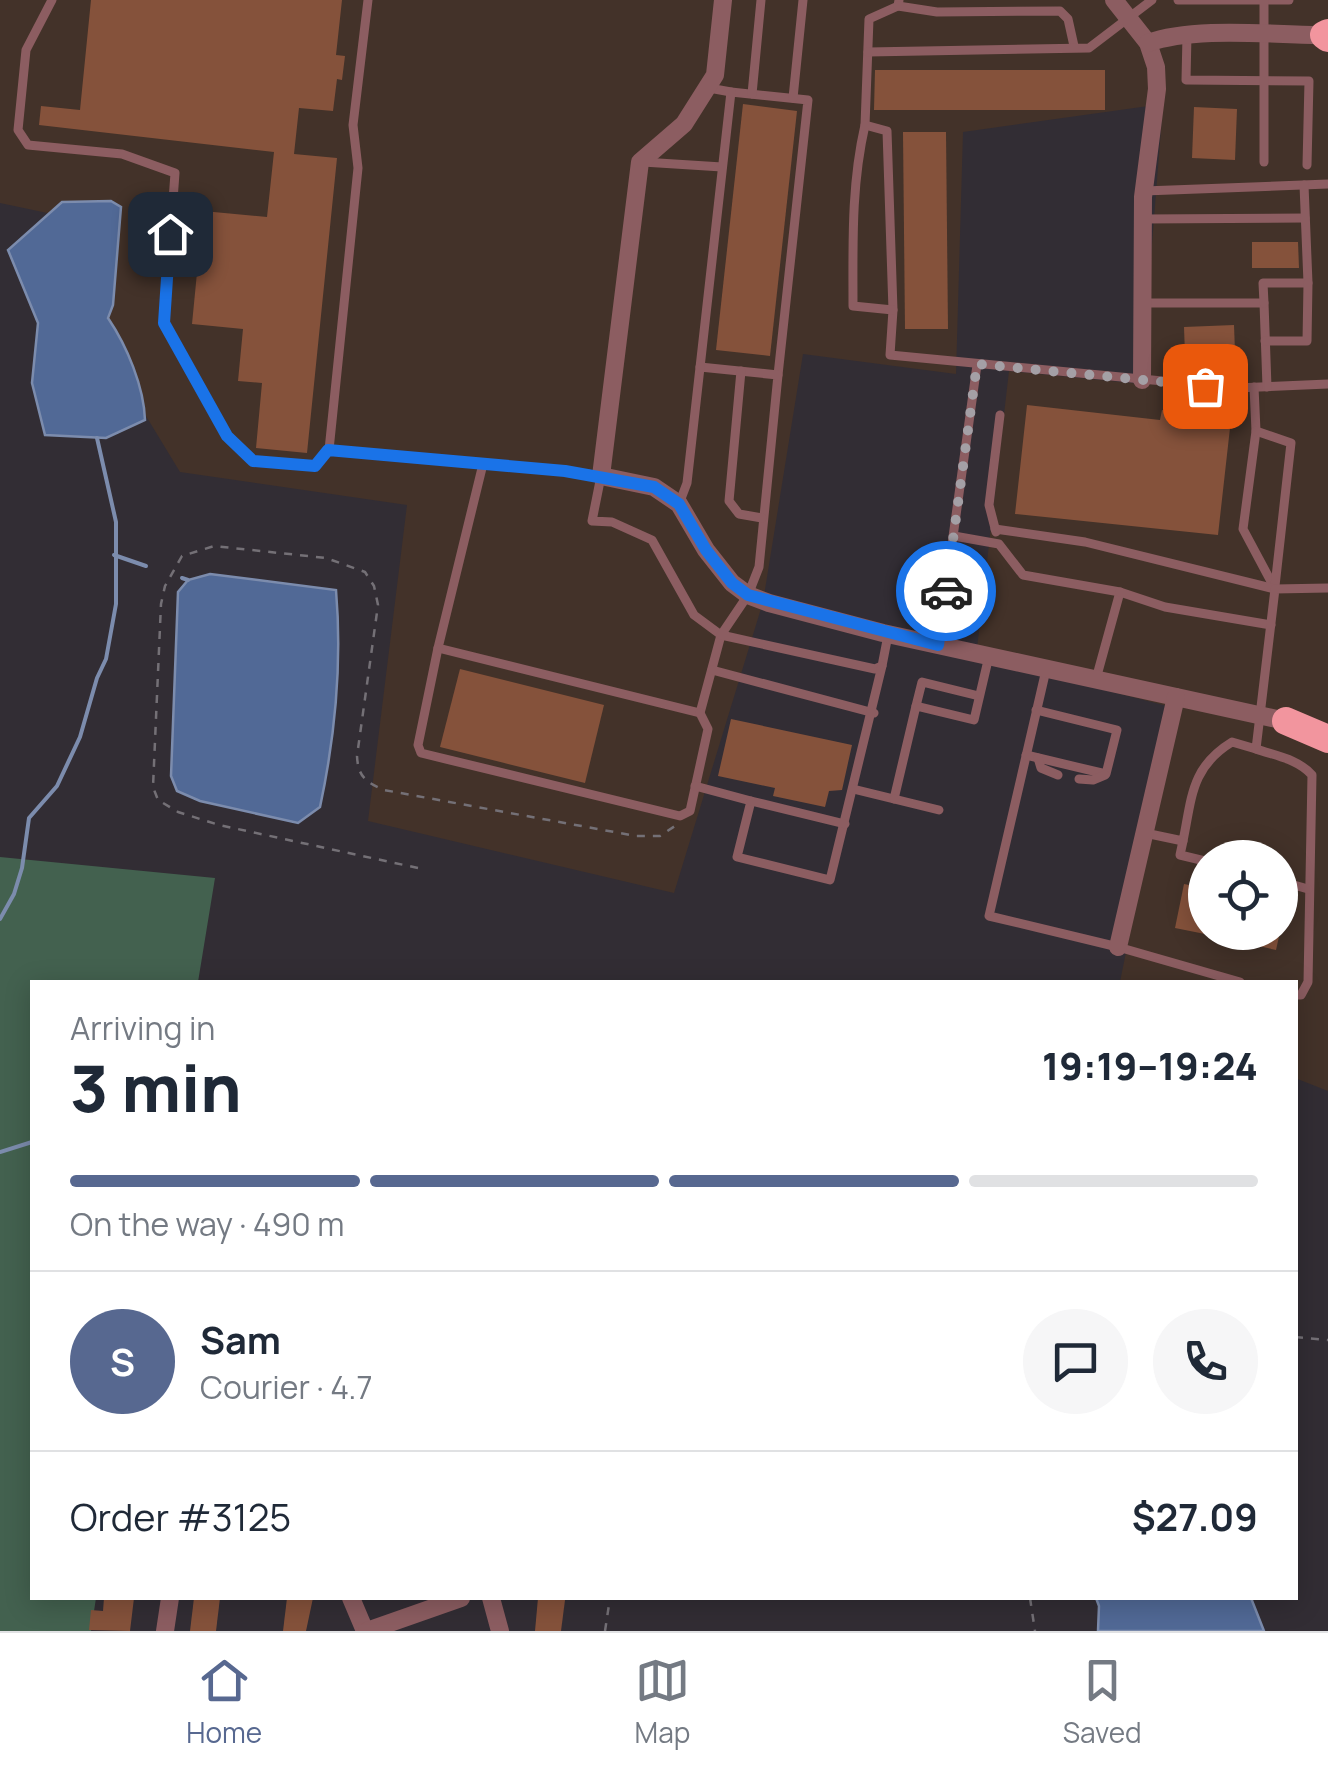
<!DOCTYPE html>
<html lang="en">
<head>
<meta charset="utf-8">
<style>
	body { margin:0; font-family:Manrope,sans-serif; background:#f6f6f7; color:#1f2937; height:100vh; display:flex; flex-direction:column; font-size:38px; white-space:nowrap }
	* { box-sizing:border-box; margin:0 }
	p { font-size:32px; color:#747a83 }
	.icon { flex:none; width:55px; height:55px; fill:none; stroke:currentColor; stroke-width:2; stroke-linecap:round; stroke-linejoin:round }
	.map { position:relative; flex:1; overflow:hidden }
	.sheet { position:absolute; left:30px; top:980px; width:1268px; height:620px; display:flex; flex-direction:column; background:#fff; border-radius:0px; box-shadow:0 5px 25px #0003 }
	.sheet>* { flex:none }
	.buttons { position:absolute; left:1188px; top:840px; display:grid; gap:20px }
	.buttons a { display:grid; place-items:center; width:110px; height:110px; border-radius:50%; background:#fff; box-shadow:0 5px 25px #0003; font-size:50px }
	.pin { position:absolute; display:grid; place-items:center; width:85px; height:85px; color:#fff; margin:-42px; border-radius:20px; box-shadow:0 5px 15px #0006 }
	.courier { position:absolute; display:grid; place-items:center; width:100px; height:100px; margin:-50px; border:8px solid #1a73e8; border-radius:50%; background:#fff; color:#222; box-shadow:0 2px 12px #0007 }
	.summary em { font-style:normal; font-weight:800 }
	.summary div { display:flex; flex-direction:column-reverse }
	.summary { display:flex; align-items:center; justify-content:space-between; height:170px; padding:0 40px }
	h1 { font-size:65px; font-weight:800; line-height:75px }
	.bar { display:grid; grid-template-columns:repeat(4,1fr); gap:15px 10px; align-content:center; height:120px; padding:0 40px }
	.bar i { height:12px; border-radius:8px; background:#e0e1e3 }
	.bar .active { background:#576890 }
	.bar p { grid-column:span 4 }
	.line { display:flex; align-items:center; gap:25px; padding:0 40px; border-top:2px solid #e0e1e3 }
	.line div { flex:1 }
	.round { display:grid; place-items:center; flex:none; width:105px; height:105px; border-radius:52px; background:#f6f6f7 }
	.dock { display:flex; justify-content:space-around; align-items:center; height:140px; border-top:2px solid #e0e1e3; background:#fff; font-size:28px; color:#747a83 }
	.dock a { display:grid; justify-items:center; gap:5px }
	.dock .active { color:#576890 }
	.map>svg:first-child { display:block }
	.commercial { fill:#433229; fill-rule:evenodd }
	.green { fill:#43614f }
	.water { fill:#516996; stroke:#7c8cad; stroke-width:2.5 }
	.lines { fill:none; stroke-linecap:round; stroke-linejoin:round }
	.stream { stroke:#7c8cad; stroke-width:4 }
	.building { fill:#85523b }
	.path { stroke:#747076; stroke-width:2.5; stroke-dasharray:8 8; stroke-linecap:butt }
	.service { stroke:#8c5d61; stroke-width:9 }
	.minor { stroke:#8c5d61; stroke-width:18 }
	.trunk { stroke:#f2959e; stroke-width:28 }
	.done { stroke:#a4a0a6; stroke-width:10; stroke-dasharray:0 18 }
	.route { stroke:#1a73e8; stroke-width:12 }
</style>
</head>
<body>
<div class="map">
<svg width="1328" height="1631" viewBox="0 0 1328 1631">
	<rect width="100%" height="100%" fill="#322d34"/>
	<path class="commercial" d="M0 0H1328V1091L1295 1078V982H1120L1175 708 976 657 1009 371 1141 384 1163 104 963 132 956 374 803 354 763 602 674 893 368 821 407 505 180 472 98 337 109 226 0 203ZM1205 858H1280V932H1205Z"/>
	<path class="green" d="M0 857 215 878 198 982H32V1598H96L91 1631H0Z"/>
	<g class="water">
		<path d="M111 201 121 207 113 305 108 318C127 346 144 387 145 420L106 438 45 435 32 383 38 323 8 250 62 202Z"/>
		<path d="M210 574 336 590C342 661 335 737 320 807L298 823 200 801 177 791 171 776 178 592 188 580Z"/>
		<path d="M1096 1598H1251L1264 1631H1098L1099 1606Z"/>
	</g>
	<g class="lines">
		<g class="stream">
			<path d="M114 555 146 566"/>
			<path d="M182 578 188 580"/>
			<path d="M0 919 14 894 22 868 29 818 57 786 80 737 97 678 106 659 116 604V522L97 438"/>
			<path d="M0 1152 32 1142"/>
		</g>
	</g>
	<g class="building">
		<path d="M91 0H342L336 55 345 56 342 80 337 79 333 111 299 108 294 154 337 158 307 453 256 448 262 383 238 381 243 329 192 324 203 211 267 217 274 152 39 125 41 106 80 110Z"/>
		<path d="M875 70H1105V110H874Z"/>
		<path d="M743 104 797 111 770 356 716 350Z"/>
		<path d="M1194 107 1237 109 1235 160 1192 158Z"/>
		<path d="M903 132H946L948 329H905Z"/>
		<path d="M1252 242H1298L1299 268H1252Z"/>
		<path d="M1234 325 1235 352 1185 355 1184 327Z"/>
		<path d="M1027 405 1160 420 1162 410 1231 419 1218 535 1015 514Z"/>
		<path d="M460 669 604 705 585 783 440 747Z"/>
		<path d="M731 719 852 745 842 790 829 791 825 807 773 796 775 788 718 776Z"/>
		<path d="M1184 884 1205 888V934L1175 928Z"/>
		<path d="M1220 932H1280L1276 950 1219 937Z"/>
		<path d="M104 1598H134L130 1631 89 1630 91 1610 103 1611Z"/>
		<path d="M194 1598H220L216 1631H190Z"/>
		<path d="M287 1598H313L306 1631H283Z"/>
		<path d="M538 1598 565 1600 561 1631H535Z"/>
	</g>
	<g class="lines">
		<g class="path">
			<path d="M418 868 219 825 178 812 158 800 153 787 161 604 165 586 182 556 214 546 326 558 365 572 374 586 378 605 357 756C358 777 366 782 384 790L636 836H660L675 826"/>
			<path d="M1295 1337 1328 1340"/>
			<path d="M1030 1598 1035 1631"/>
			<path d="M605 1631 610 1598"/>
		</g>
		<g class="service">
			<path d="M52 0 26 50 18 130 28 145 122 154 175 173 164 323 227 436 253 461 315 466 329 450"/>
			<path d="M368 0 353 125 358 168 329 450 565 471 601 476 592 521 612 522 652 540 694 615 721 635 700 713 438 648 483 464"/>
			<path d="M899 0 898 6 869 19 865 125 887 131 893 310 890 355 1236 388 1328 384"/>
			<path d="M1178 0H1289"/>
			<path d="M898 6 937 12 1060 11 1068 19 1074 46"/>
			<path d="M1187 35 1186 80 1309 81 1307 165"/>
			<path d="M868 52 1089 48 1152 0"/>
			<path d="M731 92 808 100 778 375"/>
			<path d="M752 94 761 0"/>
			<path d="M793 98 803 0"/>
			<path d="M865 125C851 186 853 245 853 306L893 310"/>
			<path d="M643 162 722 167"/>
			<path d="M1264 162V0"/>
			<path d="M1144 191 1328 184"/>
			<path d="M1143 219 1305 218"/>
			<path d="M1143 303H1264L1267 387"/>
			<path d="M1264 303 1263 283H1308L1304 185"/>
			<path d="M1265 341H1307L1308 283"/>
			<path d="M700 367 778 375 759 567 748 595 721 635 875 669 882 666 888 635"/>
			<path d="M741 371 729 501 739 514 762 518"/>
			<path d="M1254 387 1256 431 1243 529 1275 589"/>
			<path d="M1256 431 1291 443 1275 586"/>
			<path d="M679 504 687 483 731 92 709 88"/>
			<path d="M995 529 1085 542 1275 589"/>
			<path d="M996 532 989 505 1000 415"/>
			<path d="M954 536 999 544 1023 575 1120 592 1096 679"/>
			<path d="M1120 592 1165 607 1271 625"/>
			<path d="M938 644 977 365"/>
			<path d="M438 648 418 745 421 753 680 816 690 811 708 729 700 713"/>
			<path d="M712 670 874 713"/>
			<path d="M1046 670 989 916 1118 947 1240 982"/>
			<path d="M916 706 922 682 979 696"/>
			<path d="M1256 749C1276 756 1298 759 1312 775L1308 982 1301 995H1295"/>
			<path d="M1026 755 1106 774 1117 730 1036 710"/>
			<path d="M1038 758 1041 768 1058 775"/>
			<path d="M1079 779 1093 780 1105 775"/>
			<path d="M695 786 751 801 737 857 830 880 882 666"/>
			<path d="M853 789 894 799 916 706 974 720 989 656"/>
			<path d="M894 799 939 810"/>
			<path d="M751 801 845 824"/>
			<path d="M1145 833 1183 841C1192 797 1191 767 1232 742L1256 749 1275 589 1328 588"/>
			<path d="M1183 841 1180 855 1205 861"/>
			<path d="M1280 881 1308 889"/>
		</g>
		<g class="minor">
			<path d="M723 0 715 75 684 124 640 162 601 476 654 487 679 504 706 550 732 583 748 595 769 603 883 633 1286 721"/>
			<path d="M1114 0 1148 43 1156 67 1157 89 1143 197 1142 380"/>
			<path d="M1148 43C1194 26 1274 35 1324 35"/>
			<path d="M1118 947 1176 697"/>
			<path d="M351 1598 365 1631"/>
			<path d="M491 1598 500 1631"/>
			<path d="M165 1631 170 1598"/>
			<path d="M367 1631 461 1598"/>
		</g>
		<g class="trunk">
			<path d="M1328 33 1324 35 1328 38"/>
			<path d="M1286 721 1328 739"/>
		</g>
	</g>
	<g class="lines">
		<path class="done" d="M946 591 977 364 1205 386"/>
		<path class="route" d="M170 234 164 323 227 436 253 461 315 466 328 450 565 471 654 487 679 504 706 550 732 583 748 595 938 645 946 591"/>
	</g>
</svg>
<div class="buttons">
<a><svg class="icon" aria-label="locate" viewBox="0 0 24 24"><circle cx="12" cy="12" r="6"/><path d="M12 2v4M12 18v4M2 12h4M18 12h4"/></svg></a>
</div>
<div class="pin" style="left:1205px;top:386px;background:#ea580c"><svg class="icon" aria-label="bag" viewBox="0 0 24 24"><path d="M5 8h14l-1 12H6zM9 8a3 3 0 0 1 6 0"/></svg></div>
<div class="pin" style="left:170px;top:234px;background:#1f2937"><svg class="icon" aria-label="home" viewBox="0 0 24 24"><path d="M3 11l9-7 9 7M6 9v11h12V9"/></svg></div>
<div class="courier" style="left:946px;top:591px"><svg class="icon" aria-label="car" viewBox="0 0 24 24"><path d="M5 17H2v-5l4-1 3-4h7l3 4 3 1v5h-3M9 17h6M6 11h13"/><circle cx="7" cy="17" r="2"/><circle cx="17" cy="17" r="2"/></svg></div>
<section class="sheet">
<div class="summary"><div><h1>3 min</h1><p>Arriving in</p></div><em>19:19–19:24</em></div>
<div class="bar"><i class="active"></i><i class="active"></i><i class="active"></i><i></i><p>On the way · 490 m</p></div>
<div class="line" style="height:180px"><b class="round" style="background:#576890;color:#fff">S</b><div><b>Sam</b><p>Courier · 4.7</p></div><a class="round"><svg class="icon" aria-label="chat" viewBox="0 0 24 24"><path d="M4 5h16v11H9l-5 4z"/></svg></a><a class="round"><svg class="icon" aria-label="phone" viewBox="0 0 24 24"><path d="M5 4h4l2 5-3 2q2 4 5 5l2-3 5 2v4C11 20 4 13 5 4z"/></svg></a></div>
<div class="line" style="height:130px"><div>Order #3125</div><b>$27.09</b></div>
</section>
</div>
<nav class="dock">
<a class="active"><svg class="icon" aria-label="home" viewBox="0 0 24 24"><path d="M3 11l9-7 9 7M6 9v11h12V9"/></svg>Home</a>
<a><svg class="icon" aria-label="map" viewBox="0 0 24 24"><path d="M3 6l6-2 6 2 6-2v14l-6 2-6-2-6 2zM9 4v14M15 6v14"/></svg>Map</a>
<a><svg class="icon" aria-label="saved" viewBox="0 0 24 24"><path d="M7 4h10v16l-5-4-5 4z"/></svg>Saved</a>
</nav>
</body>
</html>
